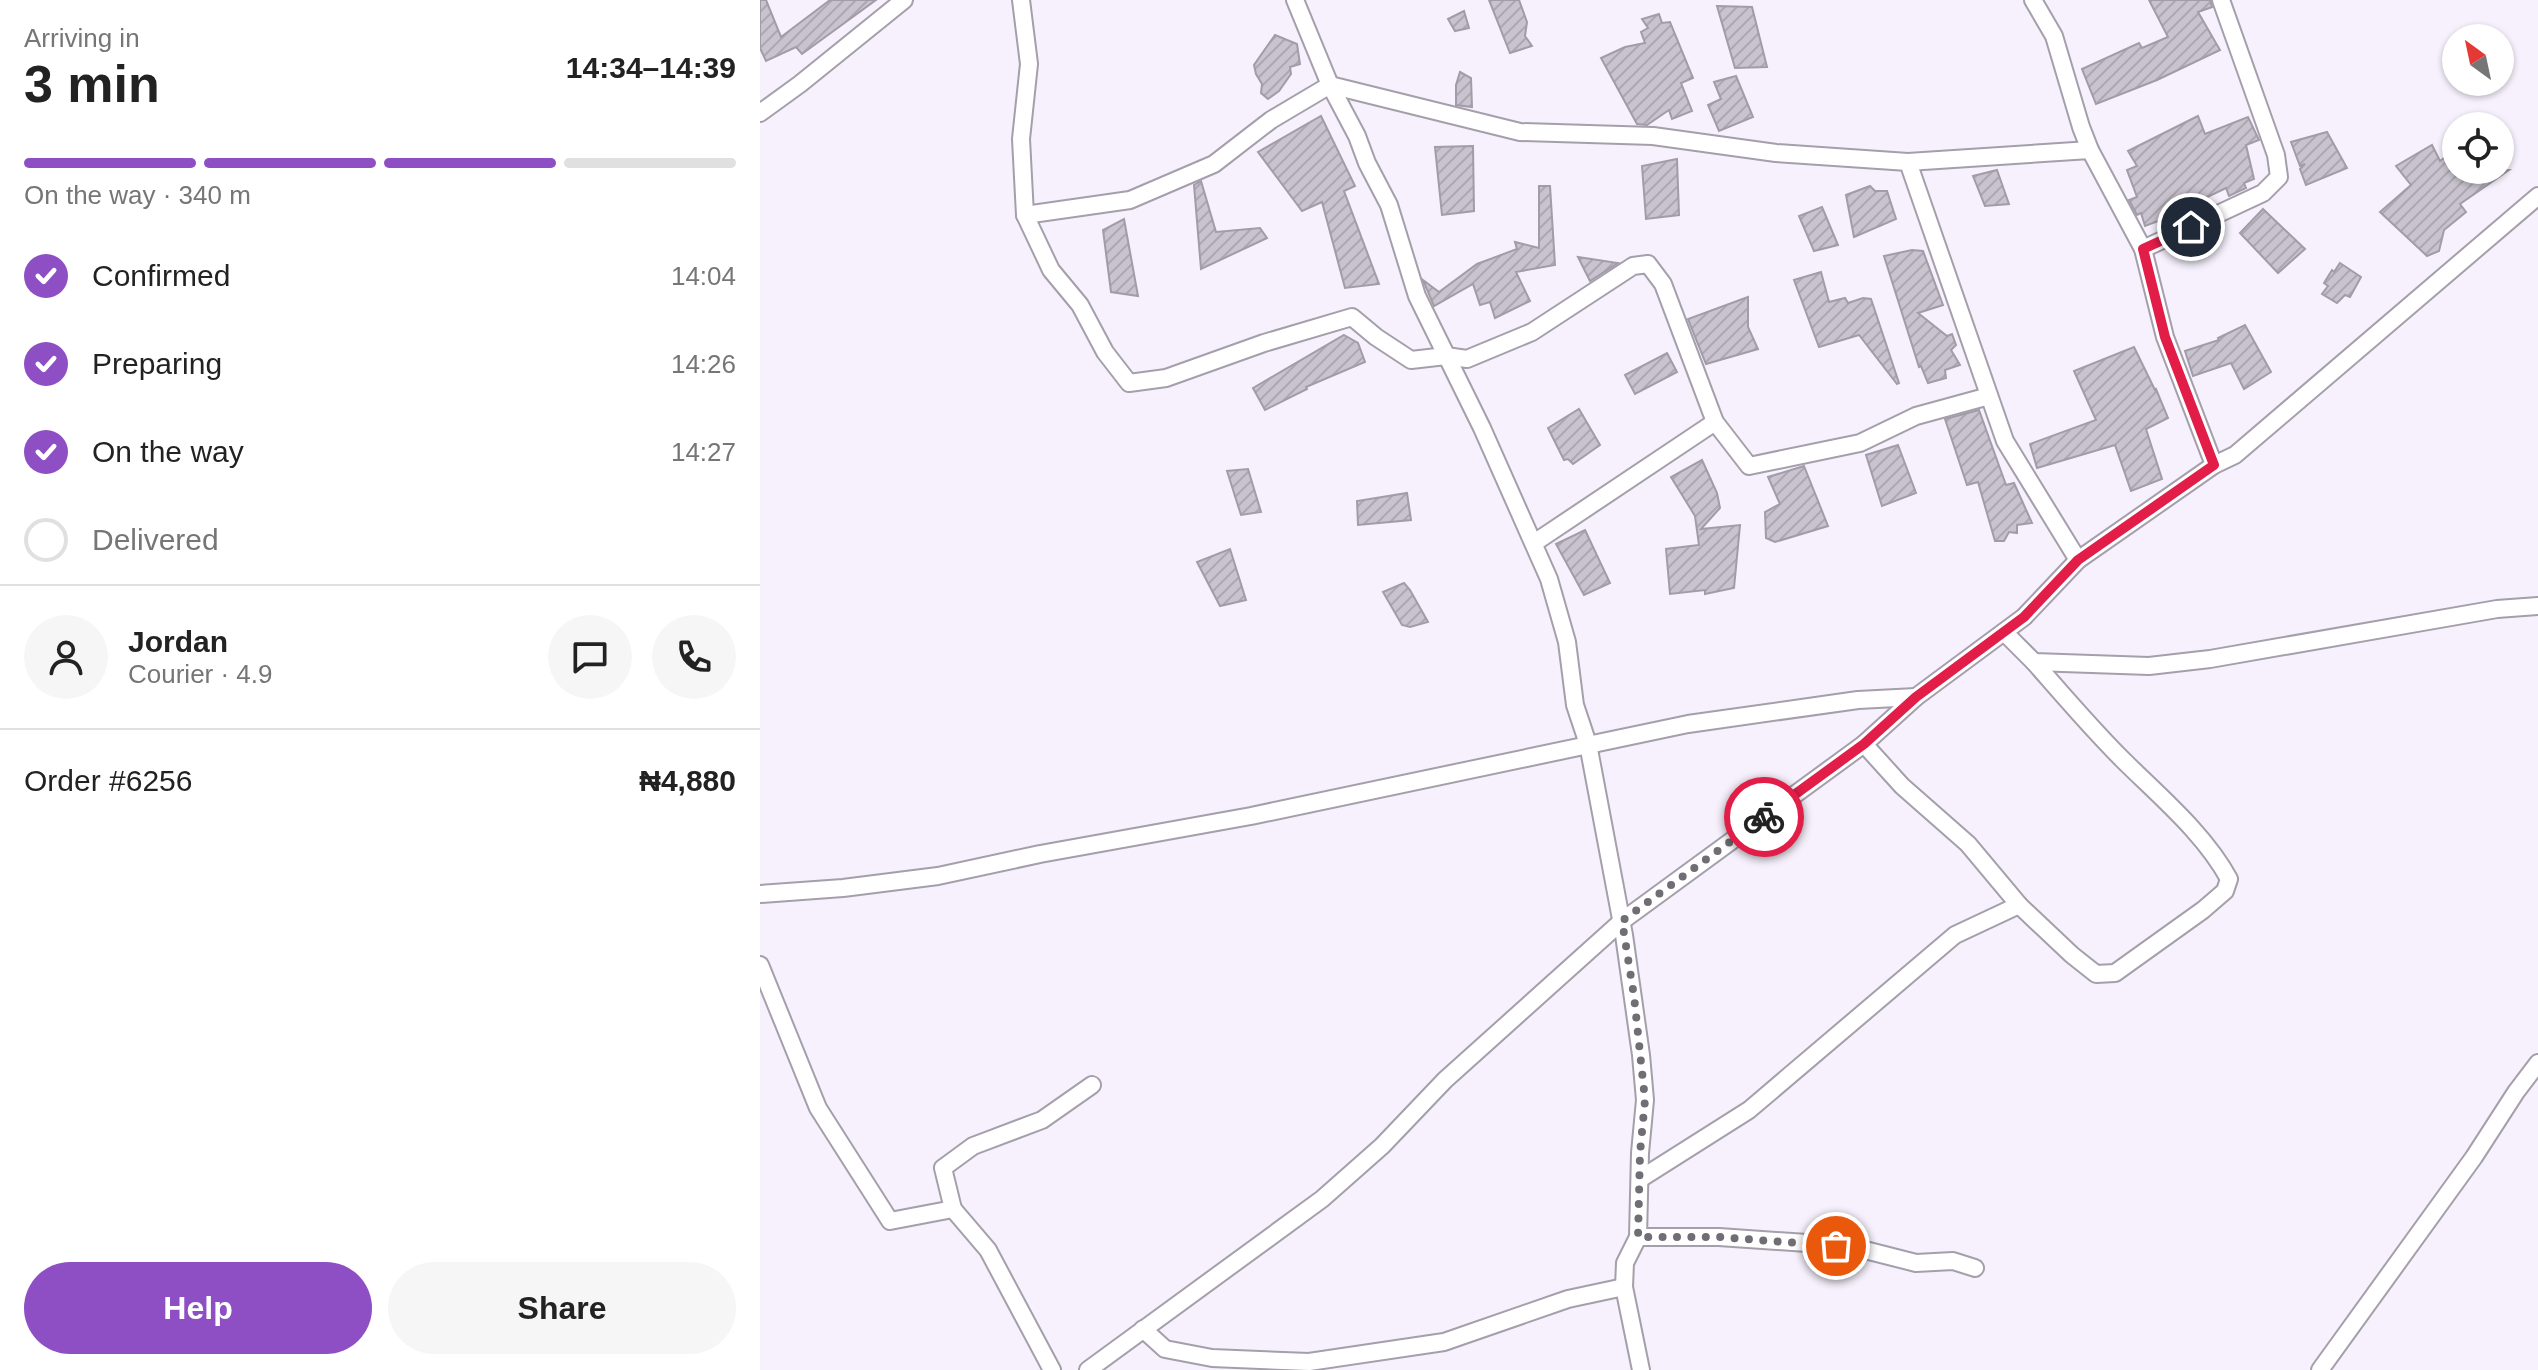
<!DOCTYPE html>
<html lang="en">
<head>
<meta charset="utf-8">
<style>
	body { margin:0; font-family:Arial,sans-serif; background:#f6f6f6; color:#222; height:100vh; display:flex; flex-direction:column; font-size:30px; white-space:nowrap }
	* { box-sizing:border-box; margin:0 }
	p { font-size:26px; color:#767676 }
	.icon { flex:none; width:44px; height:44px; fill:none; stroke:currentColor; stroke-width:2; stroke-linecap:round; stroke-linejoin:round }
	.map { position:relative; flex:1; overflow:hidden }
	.sheet { display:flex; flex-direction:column; background:#fff; width:760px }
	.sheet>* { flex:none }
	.needle { width:52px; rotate:327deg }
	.fabs { position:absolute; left:1682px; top:24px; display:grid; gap:16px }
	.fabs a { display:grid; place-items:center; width:72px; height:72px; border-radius:50%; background:#fff; box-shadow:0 2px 6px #0004; font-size:40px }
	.pin { position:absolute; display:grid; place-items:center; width:68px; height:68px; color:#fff; margin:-34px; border:4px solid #fff; border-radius:50%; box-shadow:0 2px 8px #0007 }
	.courier { position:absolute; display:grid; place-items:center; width:80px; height:80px; margin:-40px; border:6px solid #e11d48; border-radius:50%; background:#fff; color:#222; box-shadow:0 2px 10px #0007 }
	.summary em { font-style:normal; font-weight:800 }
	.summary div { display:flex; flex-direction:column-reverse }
	.summary { display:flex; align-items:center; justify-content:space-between; height:136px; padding:0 24px }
	h1 { font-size:52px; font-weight:800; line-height:60px }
	.bar { display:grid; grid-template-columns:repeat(4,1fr); gap:12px 8px; align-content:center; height:96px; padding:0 24px }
	.bar i { height:10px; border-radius:6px; background:#e0e0e0 }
	.bar .on { background:#8f4fc4 }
	.bar p { grid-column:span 4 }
	.line { display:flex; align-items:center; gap:20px; padding:0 24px; border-top:2px solid #e0e0e0 }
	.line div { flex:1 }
	.round { display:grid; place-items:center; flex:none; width:84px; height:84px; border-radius:42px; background:#f6f6f6 }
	ol { padding:0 24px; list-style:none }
	li { display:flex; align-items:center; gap:24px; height:88px }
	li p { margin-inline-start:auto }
	li .icon { padding:8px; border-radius:50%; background:#8f4fc4; color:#fff; stroke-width:4 }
	li:last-child { color:#767676 }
	li i { width:44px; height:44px; border:4px solid #e0e0e0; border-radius:50% }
	.primary-button { display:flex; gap:16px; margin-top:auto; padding:16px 24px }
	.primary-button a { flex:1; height:92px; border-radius:48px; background:#8f4fc4; color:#fff; font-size:32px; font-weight:800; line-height:92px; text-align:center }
	.primary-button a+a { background:#f6f6f6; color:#222 }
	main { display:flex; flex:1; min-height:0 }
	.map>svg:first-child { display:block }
	.building { fill:url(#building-hatch); stroke:#a19ca7; stroke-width:2 }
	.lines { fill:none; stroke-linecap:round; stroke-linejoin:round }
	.minor-casing { stroke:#a49faa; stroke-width:20 }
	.minor { stroke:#fff; stroke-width:16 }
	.done { stroke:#706d74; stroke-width:8; stroke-dasharray:0 14.4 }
	.route { stroke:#e11d48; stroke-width:10 }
</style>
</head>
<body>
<main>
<section class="sheet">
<div class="summary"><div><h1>3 min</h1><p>Arriving in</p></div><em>14:34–14:39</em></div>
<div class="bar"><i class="on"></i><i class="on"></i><i class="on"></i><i></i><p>On the way · 340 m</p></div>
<ol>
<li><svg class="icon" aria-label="check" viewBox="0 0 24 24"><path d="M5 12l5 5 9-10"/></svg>Confirmed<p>14:04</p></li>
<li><svg class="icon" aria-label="check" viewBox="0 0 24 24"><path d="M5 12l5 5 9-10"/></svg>Preparing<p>14:26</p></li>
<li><svg class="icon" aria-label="check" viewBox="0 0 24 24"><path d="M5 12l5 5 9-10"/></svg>On the way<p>14:27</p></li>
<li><i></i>Delivered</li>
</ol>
<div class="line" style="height:144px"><a class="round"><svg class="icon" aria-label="person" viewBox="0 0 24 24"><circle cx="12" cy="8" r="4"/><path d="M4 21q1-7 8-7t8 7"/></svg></a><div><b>Jordan</b><p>Courier · 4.9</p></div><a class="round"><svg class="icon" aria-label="chat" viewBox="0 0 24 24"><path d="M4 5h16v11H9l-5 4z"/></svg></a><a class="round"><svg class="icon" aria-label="phone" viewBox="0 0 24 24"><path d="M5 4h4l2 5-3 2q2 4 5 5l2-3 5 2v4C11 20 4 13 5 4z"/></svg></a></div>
<div class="line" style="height:104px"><div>Order #6256</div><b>₦4,880</b></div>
<div class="primary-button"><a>Help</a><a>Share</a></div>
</section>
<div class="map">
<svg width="1778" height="1370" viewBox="0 0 1778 1370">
	<defs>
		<pattern id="building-hatch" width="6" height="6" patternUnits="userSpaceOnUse" patternTransform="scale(2)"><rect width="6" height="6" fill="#c8c3ce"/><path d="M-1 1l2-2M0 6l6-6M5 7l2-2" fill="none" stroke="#aca7b1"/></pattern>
	</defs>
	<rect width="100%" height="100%" fill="#f6f1fc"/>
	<g class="building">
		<path d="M0 0H6L21 37 70 0H116L42 54 36 47 6 61 0 48Z"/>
		<path d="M729 0H759L767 22 765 36 772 46 750 53Z"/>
		<path d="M1389 0H1450L1452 7 1438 12 1460 50 1397 80 1336 104 1322 69 1379 43 1382 48 1408 37Z"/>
		<path d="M957 6 992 7 1007 67 975 68Z"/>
		<path d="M704 11 709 28 695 31 688 19Z"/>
		<path d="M899 14 902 23 910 22 933 78 921 83 932 111 912 119 909 110 887 125 877 124 841 58 865 47 885 43 881 32 888 28 882 19Z"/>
		<path d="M515 35 537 44 540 64 530 67 531 74 519 91 508 99 501 93 502 84 496 74 494 65Z"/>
		<path d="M700 72 711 78 712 107 696 105V85Z"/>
		<path d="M976 76 993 117 959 131 948 105 961 99 954 82Z"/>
		<path d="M561 116 595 186 584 191 619 284 585 288 562 202 542 211 498 152Z"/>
		<path d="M1438 116 1445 134 1488 117 1499 140 1486 145 1494 179 1484 183 1486 188 1469 196 1466 188 1435 203V207L1420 214 1423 218 1408 225 1406 218 1385 226 1381 213 1377 215 1369 200 1377 197 1367 170 1377 166 1368 151Z"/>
		<path d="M1567 132 1587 168 1546 185 1540 169 1545 164 1540 166 1531 142Z"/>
		<path d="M1672 145 1680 161 1696 149V170H1749L1700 204 1706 212 1684 230 1679 251 1667 256 1620 212 1651 185 1636 166Z"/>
		<path d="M713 146 714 211 682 215 675 147Z"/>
		<path d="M917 159 919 215 886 219 882 166Z"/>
		<path d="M1237 170 1249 204 1225 206 1213 176Z"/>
		<path d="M441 181 456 232 500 228 507 238 441 269 434 185Z"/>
		<path d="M779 186H790L795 265 756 272 770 301 735 318 730 302 720 305 713 284 674 306 663 280 679 292 717 264 757 249 755 242 779 248Z"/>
		<path d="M1110 186 1115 191H1127L1136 219 1094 237 1086 195Z"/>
		<path d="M1062 207 1078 245 1054 251 1039 216Z"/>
		<path d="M1503 209 1545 249 1518 273 1480 233Z"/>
		<path d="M364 219 378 296 351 292 343 230Z"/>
		<path d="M1152 250 1163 251 1183 305 1158 313 1187 336 1192 334 1196 345 1191 350 1200 365 1185 370 1186 378 1168 383 1161 366 1159 367 1124 256Z"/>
		<path d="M818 257 858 263 830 281Z"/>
		<path d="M1580 263 1601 277 1590 297 1585 295 1577 303 1562 294 1568 286 1564 283 1572 270 1574 272Z"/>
		<path d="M1061 272 1069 302 1085 298 1088 303 1103 298 1111 299 1139 383 1137 384 1099 335 1059 347 1034 280Z"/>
		<path d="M988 297V327L998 349 946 364 928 319Z"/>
		<path d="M1485 325 1511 372 1484 389 1471 363 1433 376 1425 351 1459 340 1458 338Z"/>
		<path d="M584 335 598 343 605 362 546 387 547 389 505 410 493 388Z"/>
		<path d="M1374 347 1395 390 1396 389 1408 418 1386 429 1402 479 1371 491 1355 445 1277 468 1270 444 1336 420 1314 371Z"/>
		<path d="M907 353 917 372 875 394 865 375Z"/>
		<path d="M819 409 840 445 813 464 808 459 804 460 788 428Z"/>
		<path d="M1219 410 1246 485 1254 483 1272 523 1257 525V533L1249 532 1244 541H1235L1218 482 1207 485 1185 419Z"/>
		<path d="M1138 445 1156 493 1122 506 1106 455Z"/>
		<path d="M942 460 957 493 960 508 941 529 980 525 974 588 945 594V590L910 594 906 549 939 545 935 516 911 477Z"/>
		<path d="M1044 466 1068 526 1015 542 1006 538 1005 512 1020 504 1008 477Z"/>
		<path d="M488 469 501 512 481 515 467 471Z"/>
		<path d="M647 493 651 520 598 525 597 501Z"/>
		<path d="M825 530 850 583 824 595 796 544Z"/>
		<path d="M470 549 486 600 460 606 437 562Z"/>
		<path d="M644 583 650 590 668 622 650 627 642 625 623 592Z"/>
	</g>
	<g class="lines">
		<defs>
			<g id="minor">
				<path d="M261 0 269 64 261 139 265 215 291 270 320 305 345 352 369 383 406 378 504 343 592 317 616 337 651 360 686 356 707 359 772 332 873 266 888 264 903 284 955 422 989 466 1100 443 1156 416 1229 396"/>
				<path d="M535 0 570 85 597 136 607 163 629 205 657 296 722 428 789 579 807 642 815 705 828 744 864 935 881 1055 885 1100 880 1153 878 1237 865 1263 864 1287 881 1370"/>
				<path d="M1273 0 1294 36 1321 127 1330 150 1383 249 1405 337 1454 465"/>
				<path d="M0 113 40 84 144 0"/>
				<path d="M1148 162 1245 441 1318 560"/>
				<path d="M265 215 370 200 454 164 511 120 570 85 760 132 893 136 1016 153 1148 162 1330 150"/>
				<path d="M1383 249 1503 193 1519 177 1516 155 1461 0"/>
				<path d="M774 543 955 422"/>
				<path d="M1244 632 1274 662 1389 666 1450 659 1737 609 1778 606"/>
				<path d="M1104 744 1142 786 1208 844 1259 905 1312 955 1336 974 1355 973 1443 910 1465 891 1469 879C1444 833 1399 796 1362 759 1331 728 1303 695 1274 662"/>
				<path d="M0 894 83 888 178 876 280 854 491 816 928 724 1098 700 1156 697"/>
				<path d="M0 965 58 1108 130 1221 193 1209 228 1250 292 1370"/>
				<path d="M880 1179 989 1110 1195 935 1259 905"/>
				<path d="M193 1209 183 1168 213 1146 282 1120 332 1085"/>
				<path d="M878 1237H959L1047 1243 1105 1250 1156 1263 1193 1261 1215 1268"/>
				<path d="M383 1329 405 1349 452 1358 549 1362 684 1342 808 1299 864 1287"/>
				<path d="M328 1370 562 1199 622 1146 685 1080 862 921 1104 744 1156 697 1264 617 1318 560 1454 465 1475 455 1778 196"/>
				<path d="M1560 1370 1714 1157 1756 1092 1778 1063"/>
			</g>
		</defs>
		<use href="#minor" class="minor-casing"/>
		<use href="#minor" class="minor"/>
	</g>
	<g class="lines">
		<path class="done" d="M1004 817 862 921 874 996 885 1100 880 1153 878 1237H959L1076 1246"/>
		<path class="route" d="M1004 817 1104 744 1156 697 1264 617 1318 560 1454 465 1405 337 1383 249 1431 227"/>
	</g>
</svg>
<div class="fabs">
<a><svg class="needle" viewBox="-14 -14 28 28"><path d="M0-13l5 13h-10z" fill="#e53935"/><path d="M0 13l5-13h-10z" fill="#767676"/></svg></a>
<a><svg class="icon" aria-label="locate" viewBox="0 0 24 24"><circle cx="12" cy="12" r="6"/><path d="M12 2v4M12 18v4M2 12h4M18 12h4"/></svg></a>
</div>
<div class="pin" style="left:1076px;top:1246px;background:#ea580c"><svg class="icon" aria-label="bag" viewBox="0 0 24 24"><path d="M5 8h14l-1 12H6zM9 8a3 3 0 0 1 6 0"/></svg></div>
<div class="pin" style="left:1431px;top:227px;background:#1f2937"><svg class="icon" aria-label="home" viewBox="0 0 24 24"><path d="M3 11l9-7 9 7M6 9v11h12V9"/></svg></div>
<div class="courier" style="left:1004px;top:817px"><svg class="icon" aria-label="bike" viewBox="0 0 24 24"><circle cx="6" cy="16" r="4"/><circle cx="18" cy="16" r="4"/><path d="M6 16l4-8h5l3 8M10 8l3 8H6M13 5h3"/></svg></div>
</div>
</main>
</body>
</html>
